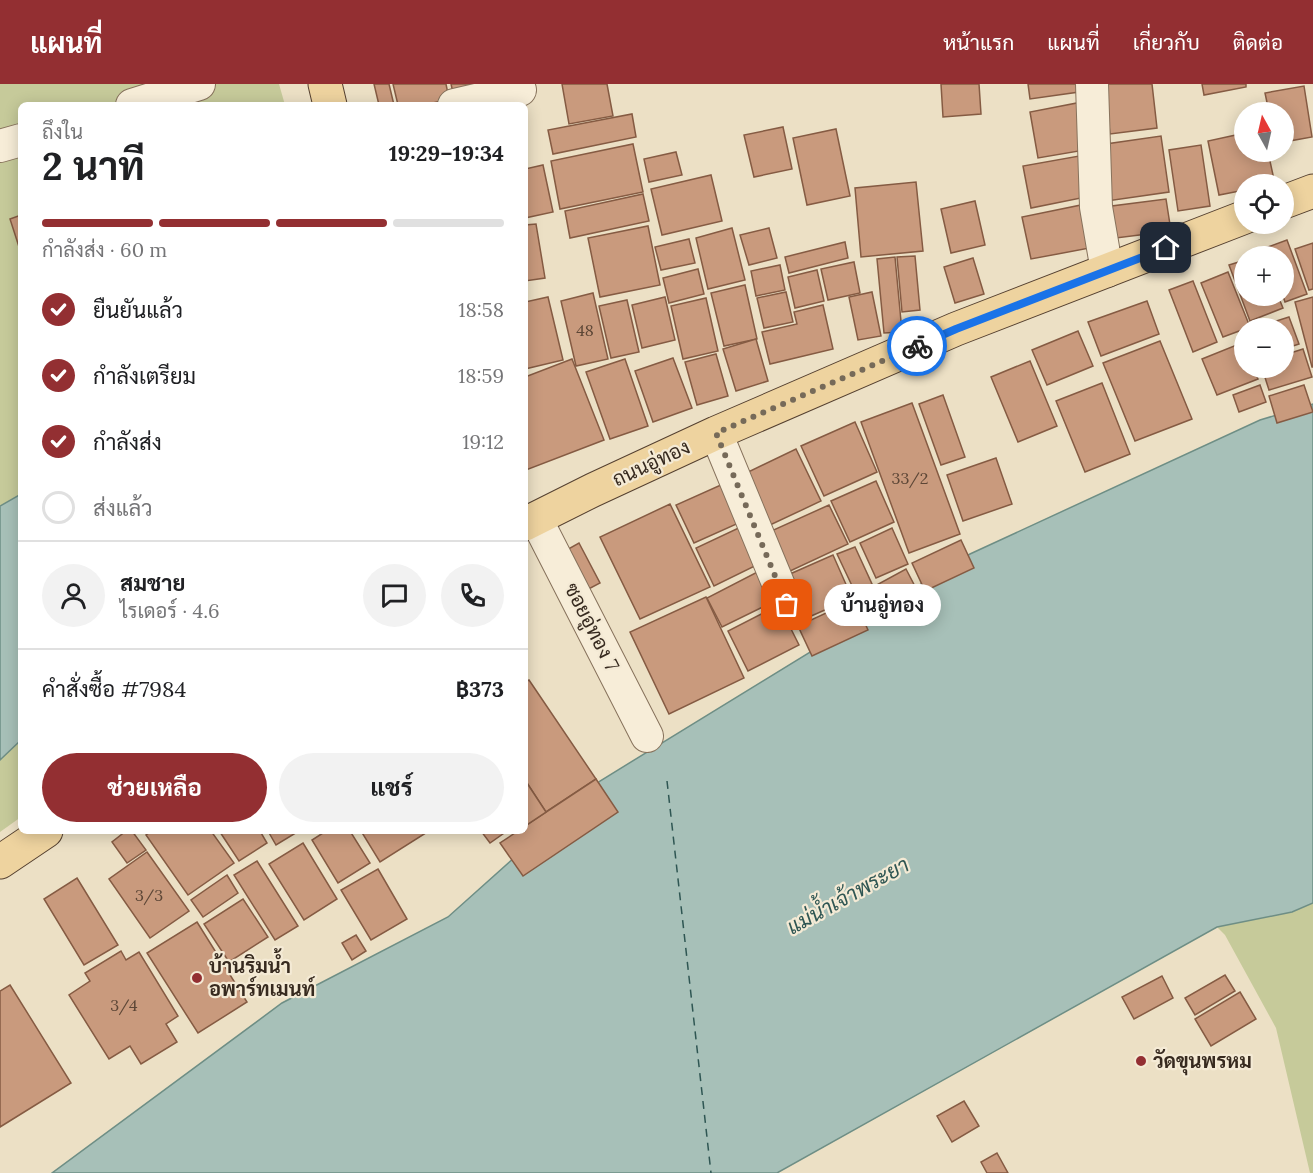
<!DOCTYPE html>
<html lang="th">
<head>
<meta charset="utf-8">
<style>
	body { margin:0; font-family:Lora,Sarabun,serif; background:#f2f2f2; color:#202124; height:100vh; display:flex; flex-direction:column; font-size:22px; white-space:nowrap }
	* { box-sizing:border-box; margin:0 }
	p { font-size:20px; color:#757577 }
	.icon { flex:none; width:33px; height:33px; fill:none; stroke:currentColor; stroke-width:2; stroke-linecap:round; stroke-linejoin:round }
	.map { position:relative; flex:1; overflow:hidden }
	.sheet { position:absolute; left:18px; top:18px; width:510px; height:732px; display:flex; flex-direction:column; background:#fff; border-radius:9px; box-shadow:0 3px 15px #0003 }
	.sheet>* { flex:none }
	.needle { width:39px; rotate:352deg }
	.controls { position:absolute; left:1234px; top:18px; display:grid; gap:12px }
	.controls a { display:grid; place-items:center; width:60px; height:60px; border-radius:50%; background:#fff; box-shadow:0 3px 15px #0003; font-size:30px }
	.pin { position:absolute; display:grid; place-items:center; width:51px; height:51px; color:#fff; margin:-26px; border-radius:12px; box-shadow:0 3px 9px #0006 }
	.courier { position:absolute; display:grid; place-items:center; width:60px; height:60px; margin:-30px; border:4px solid #1a73e8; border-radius:50%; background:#fff; color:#222; box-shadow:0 2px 8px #0007 }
	.bubble { position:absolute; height:42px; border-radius:21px; background:#fff; box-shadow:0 3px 15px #0003; font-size:20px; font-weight:700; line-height:42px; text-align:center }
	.overview em { font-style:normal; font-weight:700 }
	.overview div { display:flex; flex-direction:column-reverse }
	.overview { display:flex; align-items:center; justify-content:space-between; height:102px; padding:0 24px }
	h1 { font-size:39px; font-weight:700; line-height:45px }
	.bar { display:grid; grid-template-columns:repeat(4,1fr); gap:9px 6px; align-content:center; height:72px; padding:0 24px }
	.bar i { height:8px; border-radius:4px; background:#e0e0e0 }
	.bar .on { background:#932f32 }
	.bar p { grid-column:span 4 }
	.line { display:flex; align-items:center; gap:15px; padding:0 24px; border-top:2px solid #e0e0e0 }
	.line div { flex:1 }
	.round { display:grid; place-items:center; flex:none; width:63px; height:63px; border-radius:32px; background:#f2f2f2 }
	ol { padding:0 24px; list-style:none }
	li { display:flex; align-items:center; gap:18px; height:66px }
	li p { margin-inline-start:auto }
	li .icon { padding:6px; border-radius:50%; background:#932f32; color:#fff; stroke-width:4 }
	li:last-child { color:#757577 }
	li i { width:33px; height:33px; border:3px solid #e0e0e0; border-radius:50% }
	.action { display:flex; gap:12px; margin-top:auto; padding:12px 24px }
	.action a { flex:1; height:69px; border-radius:36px; background:#932f32; color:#fff; font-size:24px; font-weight:700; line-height:69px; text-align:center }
	.action a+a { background:#f2f2f2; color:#202124 }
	header { display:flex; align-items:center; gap:36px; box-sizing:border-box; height:84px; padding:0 30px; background:#932f32; color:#fff }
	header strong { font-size:28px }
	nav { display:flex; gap:33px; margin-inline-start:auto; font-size:21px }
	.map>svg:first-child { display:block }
	.green { fill:#c6ca9a }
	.water { fill:#a7c0b8; stroke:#6e8e85; stroke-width:1.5 }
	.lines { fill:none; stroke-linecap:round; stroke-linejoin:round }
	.ferry { stroke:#2f5653; stroke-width:1.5; stroke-dasharray:8 6; stroke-linecap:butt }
	.building { fill:#c99a7d; stroke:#855b43; stroke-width:1.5 }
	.minor-casing { stroke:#87725c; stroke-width:34 }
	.major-casing { stroke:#554030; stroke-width:35 }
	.minor { stroke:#f7edd8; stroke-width:32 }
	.major { stroke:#eed39f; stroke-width:33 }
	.done { stroke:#766a59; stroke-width:6; stroke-dasharray:0 10.8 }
	.route { stroke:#1a73e8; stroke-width:8 }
	.poi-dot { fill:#932f32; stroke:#f4ead5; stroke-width:2 }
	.labels { text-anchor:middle; stroke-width:4.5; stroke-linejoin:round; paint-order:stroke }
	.number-label { font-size:16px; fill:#5c4636 }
	.street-label { font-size:20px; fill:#372a1f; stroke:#f4ead5 }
	.poi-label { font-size:20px; font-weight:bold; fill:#372a1f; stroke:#f4ead5; text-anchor:start }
	.water-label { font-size:21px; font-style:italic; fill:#2f5653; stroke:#f4ead5 }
</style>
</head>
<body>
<header>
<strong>แผนที่</strong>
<nav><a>หน้าแรก</a><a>แผนที่</a><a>เกี่ยวกับ</a><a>ติดต่อ</a></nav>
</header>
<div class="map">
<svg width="1313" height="1089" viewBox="0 0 1313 1089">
	<rect width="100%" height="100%" fill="#ece0c5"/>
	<g class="green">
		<path d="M0 0H279L285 21H21V733L0 748Z"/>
		<path d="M1313 819V1089H1310L1276 944 1225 851 1217 843 1292 828Z"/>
	</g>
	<g class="water">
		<path d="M1313 320V819L1292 828 1217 843 777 1089H52L282 919 448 833 600 697 970 470 1260 336Z"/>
		<path d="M21 410V656L0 676V422Z"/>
	</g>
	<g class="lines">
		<path class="ferry" d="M667 697 711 1089"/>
	</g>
	<g class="building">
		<path d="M374 0H389L394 21H379Z"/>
		<path d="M393 0H446L449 15 425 21H398Z"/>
		<path d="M451 0H485L454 13Z"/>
		<path d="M562 0H607L613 32 569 40Z"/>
		<path d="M941 0H979L981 30 943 33Z"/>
		<path d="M1028 0H1085L1086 7 1030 15Z"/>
		<path d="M1104 0H1152L1157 44 1110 50Z"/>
		<path d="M1202 0H1246V3L1204 11Z"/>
		<path d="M1304 2 1312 53 1284 58V28H1269L1265 9Z"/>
		<path d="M1077 19 1085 66 1038 74 1030 28Z"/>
		<path d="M632 30 636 53 553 70 548 46Z"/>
		<path d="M783 43 792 85 754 93 744 51Z"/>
		<path d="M836 45 850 112 807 121 793 54Z"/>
		<path d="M1245 49V68H1268L1275 100H1245V106L1219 111 1208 57Z"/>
		<path d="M1161 52 1169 108 1107 117 1099 61Z"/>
		<path d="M633 60 643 108 560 125 551 77Z"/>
		<path d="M1201 61 1210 122 1178 127 1169 66Z"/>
		<path d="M676 68 682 91 649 98 644 75Z"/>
		<path d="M1079 72 1086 113 1031 124 1023 82Z"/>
		<path d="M543 81 553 128 525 134V85Z"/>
		<path d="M711 91 722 137 662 151 651 105Z"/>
		<path d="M916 98 923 167 861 173 855 104Z"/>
		<path d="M643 110 649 137 570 154 565 127Z"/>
		<path d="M1166 115 1171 147 1108 155 1104 123Z"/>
		<path d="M975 117 985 161 951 169 941 125Z"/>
		<path d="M1086 120 1095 163 1031 175 1022 133Z"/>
		<path d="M21 131V169L10 135Z"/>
		<path d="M536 140 545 194 525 197V141Z"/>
		<path d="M648 142 660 201 600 213 588 154Z"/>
		<path d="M732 144 745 196 708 205 696 154Z"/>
		<path d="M769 144 777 174 749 181 740 151Z"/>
		<path d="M689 155 695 179 661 186 655 163Z"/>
		<path d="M1287 156 1307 210 1285 218 1283 212H1284V172H1268L1265 164Z"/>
		<path d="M845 158 848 174 789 189 785 173Z"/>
		<path d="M1313 159V205L1309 206 1295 165Z"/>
		<path d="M915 172 920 226 902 228 897 173Z"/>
		<path d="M895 173 902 248 884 249 877 175Z"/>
		<path d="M973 174 984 210 955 219 944 183Z"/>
		<path d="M1245 176V212H1278L1283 224 1250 237 1229 181Z"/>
		<path d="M854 178 860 209 828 216 821 185Z"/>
		<path d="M780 181 785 206 756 212 751 187Z"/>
		<path d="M698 185 704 210 669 219 663 194Z"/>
		<path d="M817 186 824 217 795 224 788 193Z"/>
		<path d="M1228 188 1250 243 1223 253 1201 199Z"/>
		<path d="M1193 197 1217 258 1193 268 1169 206Z"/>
		<path d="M745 201 757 255 724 262 711 209Z"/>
		<path d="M786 208 793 238 764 244 757 214Z"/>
		<path d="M872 208 881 252 858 256 849 213Z"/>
		<path d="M593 209 608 275 576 282 561 217Z"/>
		<path d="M548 213 563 276 525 285V218Z"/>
		<path d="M665 213 675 256 642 264 632 221Z"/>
		<path d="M1313 213V283H1312L1295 218Z"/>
		<path d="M706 214 718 267 683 275 671 222Z"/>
		<path d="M627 216 639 268 611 274 599 222Z"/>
		<path d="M1147 217 1159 250 1101 272 1088 238Z"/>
		<path d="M823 221 833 265 770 280 762 248 797 240 794 228Z"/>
		<path d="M1289 233 1299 260 1284 265V244H1254Z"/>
		<path d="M1078 247 1093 282 1047 301 1032 266Z"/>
		<path d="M756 255 768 297 736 307 723 265Z"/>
		<path d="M1160 257 1192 335 1135 357 1103 279Z"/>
		<path d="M1244 258 1245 284H1254L1258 295 1217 311 1202 275Z"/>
		<path d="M1303 265 1312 293 1269 306 1262 284H1284V271Z"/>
		<path d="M716 270 728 312 697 321 685 278Z"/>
		<path d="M673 274 692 324 653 338 635 287Z"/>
		<path d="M572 275 604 356 526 386 525 293Z"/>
		<path d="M625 275 648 342 610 355 586 288Z"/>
		<path d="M1030 277 1057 342 1018 358 991 293Z"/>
		<path d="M1102 299 1130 370 1085 388 1056 317Z"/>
		<path d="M1260 301 1266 318 1239 328 1233 311Z"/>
		<path d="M1304 301 1313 328 1277 339 1269 312Z"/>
		<path d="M943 311 965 373 941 381 919 320Z"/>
		<path d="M912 319 960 450 909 469 861 338Z"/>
		<path d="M855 338 877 388 824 412 801 362Z"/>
		<path d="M796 365 821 417 770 441 746 389Z"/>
		<path d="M996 374 1012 420 963 437 947 391Z"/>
		<path d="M732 396 750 434 694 459 676 421Z"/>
		<path d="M876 397 894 438 850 458 831 417Z"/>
		<path d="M670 420 710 503 640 535 600 453Z"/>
		<path d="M829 421 848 460 788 488 769 448Z"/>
		<path d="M745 441 763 478 714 502 696 464Z"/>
		<path d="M892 444 908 480 876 494 860 459Z"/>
		<path d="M961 456 974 484 925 507 912 479Z"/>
		<path d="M579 459 600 499 583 508 563 468Z"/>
		<path d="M855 463 872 500 855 508 837 470Z"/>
		<path d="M833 471 852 514 809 533 790 490Z"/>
		<path d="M767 483 783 513 722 543 707 514Z"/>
		<path d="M906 485 921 514 875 539 860 510Z"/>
		<path d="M706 513 744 594 669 630 630 548Z"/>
		<path d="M854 516 868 546 812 572 798 542Z"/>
		<path d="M779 521 799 561 748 587 728 547Z"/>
		<path d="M529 596 596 695 546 728 525 696V598Z"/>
		<path d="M596 695 618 728 523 792 500 759 518 747H525V742Z"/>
		<path d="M525 696 546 728 525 742Z"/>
		<path d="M126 747H132L146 766 127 779 112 758Z"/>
		<path d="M152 747H211L234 779 188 811 146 751Z"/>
		<path d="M221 747H260L267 759 239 777 220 748Z"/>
		<path d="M268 747H299L276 761Z"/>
		<path d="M326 747H350L370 779 338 799 312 756Z"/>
		<path d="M361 747H429L380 778Z"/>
		<path d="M481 747H507L490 759Z"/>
		<path d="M303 759 337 815 304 836 269 780Z"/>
		<path d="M147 768 189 827 150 854 109 795Z"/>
		<path d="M257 777 298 842 275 856 234 791Z"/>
		<path d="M378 785 407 835 371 856 341 806Z"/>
		<path d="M227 791 238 809 203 833 191 816Z"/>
		<path d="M77 794 118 861 84 881 44 815Z"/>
		<path d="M243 815 268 853 229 878 204 840Z"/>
		<path d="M197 838 247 918 198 949 147 869Z"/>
		<path d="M356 851 366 867 352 876 342 859Z"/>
		<path d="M121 867 126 876 139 868 178 932 166 940 177 958 141 980 130 962 109 975 69 911 90 897 85 889Z"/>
		<path d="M1225 891 1235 907 1195 931 1185 914Z"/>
		<path d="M1162 892 1173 914 1134 935 1122 913Z"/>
		<path d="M10 901 71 999 0 1043V907Z"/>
		<path d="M1240 908 1256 935 1211 962 1195 935Z"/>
		<path d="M964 1017 979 1042 952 1058 937 1032Z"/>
		<path d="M997 1069 1008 1089H987L981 1078Z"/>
	</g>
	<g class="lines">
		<defs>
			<g id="minor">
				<path d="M1092 0 1096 123 1107 187"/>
				<path d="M132 21 199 0"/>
				<path d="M454 21 520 6"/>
				<path d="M0 62 21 56"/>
				<path d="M716 349 787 521"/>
				<path d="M536 435 647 652"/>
			</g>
			<g id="major">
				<path d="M325 0 330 21"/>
				<path d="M1284 118 1313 107"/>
				<path d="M525 440 593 406 716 349 956 245 1245 133"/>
				<path d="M0 778 46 747"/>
			</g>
		</defs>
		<use href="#minor" class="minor-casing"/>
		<use href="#major" class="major-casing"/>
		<use href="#minor" class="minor"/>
		<use href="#major" class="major"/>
	</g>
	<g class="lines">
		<path class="done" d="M787 521 716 349 917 262"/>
		<path class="route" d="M917 262 956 245 1166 164"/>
	</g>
	<g class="poi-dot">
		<circle cx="197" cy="894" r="6"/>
		<circle cx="1141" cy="977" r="6"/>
	</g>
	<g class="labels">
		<g class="number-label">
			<text x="585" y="252">48</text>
			<text x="910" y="400">33/2</text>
			<text x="149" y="817">3/3</text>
			<text x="124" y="927">3/4</text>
		</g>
		<g class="street-label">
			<text transform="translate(651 379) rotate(-25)" y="7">ถนนอู่ทอง</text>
			<text transform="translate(592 543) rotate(63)" y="7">ซอยอู่ทอง 7</text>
		</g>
		<g class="poi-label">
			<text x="209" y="889">บ้านริมน้ำ<tspan x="209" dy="23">อพาร์ทเมนท์</tspan></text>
			<text x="1153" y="984">วัดขุนพรหม</text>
		</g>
		<g class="water-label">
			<text transform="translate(848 812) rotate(-29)" y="7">แม่น้ำเจ้าพระยา</text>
		</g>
	</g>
</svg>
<div class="controls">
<a><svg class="needle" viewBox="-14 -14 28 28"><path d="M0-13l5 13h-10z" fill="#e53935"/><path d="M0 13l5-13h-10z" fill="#757577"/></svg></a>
<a><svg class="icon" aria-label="locate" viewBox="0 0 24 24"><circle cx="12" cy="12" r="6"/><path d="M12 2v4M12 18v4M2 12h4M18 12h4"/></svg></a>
<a>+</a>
<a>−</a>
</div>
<div class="pin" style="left:787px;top:521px;background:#ea580c"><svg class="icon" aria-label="bag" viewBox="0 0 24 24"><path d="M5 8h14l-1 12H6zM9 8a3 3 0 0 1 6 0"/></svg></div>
<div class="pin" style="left:1166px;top:164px;background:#1f2937"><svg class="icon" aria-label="home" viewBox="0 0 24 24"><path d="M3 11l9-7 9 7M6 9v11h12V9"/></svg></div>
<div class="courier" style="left:917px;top:262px"><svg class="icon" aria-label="bike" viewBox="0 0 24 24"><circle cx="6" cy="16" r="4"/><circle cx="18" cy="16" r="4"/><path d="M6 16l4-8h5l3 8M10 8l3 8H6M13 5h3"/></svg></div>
<div class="bubble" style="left:824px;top:500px;width:117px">บ้านอู่ทอง</div>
<section class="sheet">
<div class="overview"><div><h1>2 นาที</h1><p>ถึงใน</p></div><em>19:29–19:34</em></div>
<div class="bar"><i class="on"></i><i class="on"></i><i class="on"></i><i></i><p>กำลังส่ง · 60 m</p></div>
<ol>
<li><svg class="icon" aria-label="check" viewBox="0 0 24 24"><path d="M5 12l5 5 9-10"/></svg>ยืนยันแล้ว<p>18:58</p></li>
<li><svg class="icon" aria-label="check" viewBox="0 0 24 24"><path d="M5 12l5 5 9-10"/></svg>กำลังเตรียม<p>18:59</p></li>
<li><svg class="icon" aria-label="check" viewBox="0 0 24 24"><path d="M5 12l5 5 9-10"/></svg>กำลังส่ง<p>19:12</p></li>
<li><i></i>ส่งแล้ว</li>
</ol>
<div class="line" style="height:108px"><a class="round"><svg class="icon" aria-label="person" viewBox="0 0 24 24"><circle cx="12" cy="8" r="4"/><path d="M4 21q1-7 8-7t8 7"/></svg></a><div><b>สมชาย</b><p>ไรเดอร์ · 4.6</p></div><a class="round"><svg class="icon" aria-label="chat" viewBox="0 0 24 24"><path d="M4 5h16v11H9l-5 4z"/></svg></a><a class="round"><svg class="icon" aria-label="phone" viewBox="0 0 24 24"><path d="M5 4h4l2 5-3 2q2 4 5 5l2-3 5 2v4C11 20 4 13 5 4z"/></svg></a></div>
<div class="line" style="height:78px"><div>คำสั่งซื้อ #7984</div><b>฿373</b></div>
<div class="action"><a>ช่วยเหลือ</a><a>แชร์</a></div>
</section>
</div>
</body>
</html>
